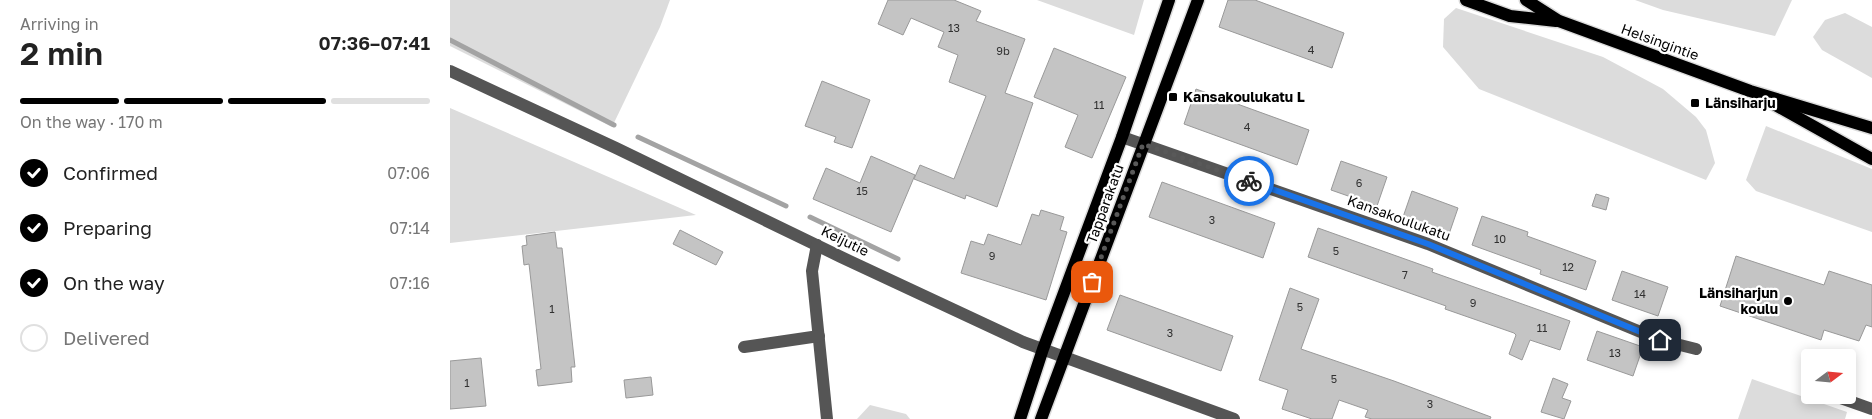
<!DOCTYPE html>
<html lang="en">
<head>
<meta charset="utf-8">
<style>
	body { margin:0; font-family:"Golos Text",sans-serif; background:#f6f6f6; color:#222; height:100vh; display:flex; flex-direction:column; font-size:19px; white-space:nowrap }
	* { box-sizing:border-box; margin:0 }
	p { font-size:16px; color:#767676 }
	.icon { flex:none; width:28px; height:28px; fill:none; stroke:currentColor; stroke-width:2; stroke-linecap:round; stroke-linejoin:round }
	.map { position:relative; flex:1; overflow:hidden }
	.panel { display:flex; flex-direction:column; background:#fff; width:450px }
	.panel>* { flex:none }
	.needle { width:32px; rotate:74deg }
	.tools { position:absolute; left:1351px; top:349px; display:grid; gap:10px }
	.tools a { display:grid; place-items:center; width:55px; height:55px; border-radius:5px; background:#fff; box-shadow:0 2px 12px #0003; font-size:25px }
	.pin { position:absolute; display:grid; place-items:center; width:42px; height:42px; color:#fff; margin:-21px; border-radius:10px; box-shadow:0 2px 8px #0006 }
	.courier { position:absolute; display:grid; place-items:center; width:50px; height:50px; margin:-25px; border:4px solid #1a73e8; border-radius:50%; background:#fff; color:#222; box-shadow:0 1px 6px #0007 }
	.headline em { font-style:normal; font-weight:600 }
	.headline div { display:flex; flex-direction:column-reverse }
	.headline { display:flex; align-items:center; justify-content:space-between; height:85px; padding:0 20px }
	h1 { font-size:32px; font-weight:600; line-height:38px }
	.bar { display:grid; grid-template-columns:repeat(4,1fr); gap:8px 5px; align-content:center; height:60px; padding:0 20px }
	.bar i { height:6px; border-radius:4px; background:#e0e0e0 }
	.bar .active { background:#000 }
	.bar p { grid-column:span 4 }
	ol { padding:0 20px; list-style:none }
	li { display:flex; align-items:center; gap:15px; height:55px }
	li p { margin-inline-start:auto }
	li .icon { padding:5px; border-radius:50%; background:#000; color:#fff; stroke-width:4 }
	li:last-child { color:#767676 }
	li i { width:28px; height:28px; border:2px solid #e0e0e0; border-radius:50% }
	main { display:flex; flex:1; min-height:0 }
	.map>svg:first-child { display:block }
	.green { fill:#dcdcdc }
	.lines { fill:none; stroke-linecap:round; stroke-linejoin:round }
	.stream { stroke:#a3a3a3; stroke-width:5 }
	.building { fill:#c4c4c4; stroke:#999 }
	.major-casing { stroke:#dbdbdb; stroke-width:15 }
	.minor { stroke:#555; stroke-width:12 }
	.major { stroke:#000; stroke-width:12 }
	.done { stroke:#595959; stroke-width:5; stroke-dasharray:0 9 }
	.route { stroke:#1a73e8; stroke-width:6 }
	.poi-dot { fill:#000; stroke:#fff; stroke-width:2 }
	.labels { text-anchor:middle; stroke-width:4.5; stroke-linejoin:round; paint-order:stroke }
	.number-label { font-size:11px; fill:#313131 }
	.street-label { font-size:14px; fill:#000; stroke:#fff }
	.poi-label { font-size:14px; font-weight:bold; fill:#000; stroke:#fff; text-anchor:start }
</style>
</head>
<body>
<main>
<section class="panel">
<div class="headline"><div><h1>2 min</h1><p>Arriving in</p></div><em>07:36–07:41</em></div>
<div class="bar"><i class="active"></i><i class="active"></i><i class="active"></i><i></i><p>On the way · 170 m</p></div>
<ol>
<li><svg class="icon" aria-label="check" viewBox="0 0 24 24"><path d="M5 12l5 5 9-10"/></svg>Confirmed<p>07:06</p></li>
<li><svg class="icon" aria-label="check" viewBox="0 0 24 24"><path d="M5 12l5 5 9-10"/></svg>Preparing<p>07:14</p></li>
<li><svg class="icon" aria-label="check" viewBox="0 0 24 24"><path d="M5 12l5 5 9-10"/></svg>On the way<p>07:16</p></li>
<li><i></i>Delivered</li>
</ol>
</section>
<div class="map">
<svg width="1422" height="419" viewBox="0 0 1422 419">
	<rect width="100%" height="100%" fill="#fff"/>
	<g class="green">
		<path d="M0 0H220L210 27 162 127 0 46Z"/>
		<path d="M587 0H694L684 35Z"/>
		<path d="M1185 0H1342L1325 36 1213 10Z"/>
		<path d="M1006 8 1153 57 1213 89 1246 117 1256 130 1265 163 1256 180 1029 89 993 47 994 19Z"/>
		<path d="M1395 13 1422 27V78L1372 50 1363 37 1375 20Z"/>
		<path d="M0 108 246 215 0 243Z"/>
		<path d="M1316 126 1422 169V232L1306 191 1296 180Z"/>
		<path d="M1302 379 1397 412 1395 419H1288Z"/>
		<path d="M420 405 456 414 460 419H407Z"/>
	</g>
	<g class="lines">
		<g class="stream">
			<path d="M0 40 164 125"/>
			<path d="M188 137 336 206"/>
			<path d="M360 217 448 259"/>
		</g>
	</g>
	<g class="building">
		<path d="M438 0H504L531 11 526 21 575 39 555 93 583 103 547 207 516 195 515 199 464 179 470 165 504 179 536 96 499 82 508 55 488 47 494 32 461 18 453 35 428 24Z"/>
		<path d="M778 0H805L894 33 882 68 769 27Z"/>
		<path d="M604 48 676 77 642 158 615 147 628 115 584 97Z"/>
		<path d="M372 81 420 100 402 148 384 142 386 137 355 126Z"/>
		<path d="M746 89 859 130 847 165 734 124Z"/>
		<path d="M421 156 465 175 441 232 363 199 376 168 410 183Z"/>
		<path d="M891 161 937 177 927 206 881 190Z"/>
		<path d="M712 182 825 223 813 258 699 217Z"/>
		<path d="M962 191 1008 208 998 237 952 220Z"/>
		<path d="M1146 194 1159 198 1156 210 1142 206Z"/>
		<path d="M591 210 614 217 610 230 617 232 596 300 511 273 521 241 534 245 538 234 571 245 582 214 589 216Z"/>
		<path d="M1032 216 1078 232 1077 236 1146 261 1136 290 1090 274 1091 270 1022 245Z"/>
		<path d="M868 228 983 269 982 272 1120 321 1110 350 1080 340 1072 360 1059 354 1066 335 1064 333 995 309 996 306 858 257Z"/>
		<path d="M230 230 273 252 266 265 223 244Z"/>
		<path d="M105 232 107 248H112L125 367H121L122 382 88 386 86 370 91 369 79 264 74 265 72 246 77 245 76 236Z"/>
		<path d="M1286 256 1374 285 1379 271 1422 285V327L1416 325 1409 341 1374 330 1371 340 1270 306Z"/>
		<path d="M1172 271 1218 287 1208 316 1162 300Z"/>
		<path d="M840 288 869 299 851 349 944 381 1041 417 1040 419H922L915 417 918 410 889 400 882 419H862L832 409 838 390 809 380Z"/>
		<path d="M670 295 783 336 771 371 657 330Z"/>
		<path d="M1147 331 1193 347 1183 376 1137 360Z"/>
		<path d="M31 358 36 406 0 409V361Z"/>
		<path d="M201 377 203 395 176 398 174 380Z"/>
		<path d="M1103 378 1118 384 1112 398 1121 401 1114 419 1091 412Z"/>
	</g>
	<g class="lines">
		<defs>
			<g id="major">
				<path d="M1016 0 1060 16 1106 21"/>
				<path d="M1076 0 1109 21 1300 91 1422 128"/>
				<path d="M1320 102 1422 159"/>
				<path d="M570 419 593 349 672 137 719 0"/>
				<path d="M591 419 748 0"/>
			</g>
		</defs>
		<use href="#major" class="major-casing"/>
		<g class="minor">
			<path d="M0 71 166 148 391 257 573 342 784 419"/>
			<path d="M672 137 978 244 1210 340 1246 349"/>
			<path d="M367 245 362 271 377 419"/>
			<path d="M294 347 369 336"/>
			<path d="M1385 396 1422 409"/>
		</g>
		<use href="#major" class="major"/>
	</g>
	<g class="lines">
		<path class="done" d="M642 282 693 144 799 181"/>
		<path class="route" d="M799 181 978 244 1210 340"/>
	</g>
	<g class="poi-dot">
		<rect x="718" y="92" width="10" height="10" rx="2.5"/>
		<rect x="1240" y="98" width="10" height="10" rx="2.5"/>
		<circle cx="1338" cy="301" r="5"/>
	</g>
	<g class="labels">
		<g class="number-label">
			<text x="504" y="32">13</text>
			<text x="861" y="54">4</text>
			<text x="553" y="55">9b</text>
			<text x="649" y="109">11</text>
			<text x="797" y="131">4</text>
			<text x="909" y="187">6</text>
			<text x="412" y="195">15</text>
			<text x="762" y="224">3</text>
			<text x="1050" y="243">10</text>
			<text x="886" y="255">5</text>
			<text x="542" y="260">9</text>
			<text x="1118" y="271">12</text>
			<text x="955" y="279">7</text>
			<text x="1190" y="298">14</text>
			<text x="1023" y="307">9</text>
			<text x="850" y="311">5</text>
			<text x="102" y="313">1</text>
			<text x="1092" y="332">11</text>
			<text x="720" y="337">3</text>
			<text x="1165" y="357">13</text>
			<text x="884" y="383">5</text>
			<text x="17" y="387">1</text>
			<text x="980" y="408">3</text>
		</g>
		<g class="street-label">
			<text transform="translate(1210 42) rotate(20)" y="5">Helsingintie</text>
			<text transform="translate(655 204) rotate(-70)" y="5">Tapparakatu</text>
			<text transform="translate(949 218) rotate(20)" y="5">Kansakoulukatu</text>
			<text transform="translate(395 241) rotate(26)" y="5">Keijutie</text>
		</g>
		<g class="poi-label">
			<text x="733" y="102">Kansakoulukatu L</text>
			<text x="1255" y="108">Länsiharju</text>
			<text x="1328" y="298" text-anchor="end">Länsiharjun<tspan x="1328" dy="16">koulu</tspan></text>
		</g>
	</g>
</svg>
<div class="tools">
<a><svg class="needle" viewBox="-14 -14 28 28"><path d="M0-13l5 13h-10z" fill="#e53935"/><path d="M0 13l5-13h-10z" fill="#767676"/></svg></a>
</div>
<div class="pin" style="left:642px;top:282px;background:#ea580c"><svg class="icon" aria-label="bag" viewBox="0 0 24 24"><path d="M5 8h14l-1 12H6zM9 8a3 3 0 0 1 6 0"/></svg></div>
<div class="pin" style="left:1210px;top:340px;background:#1f2937"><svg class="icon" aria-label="home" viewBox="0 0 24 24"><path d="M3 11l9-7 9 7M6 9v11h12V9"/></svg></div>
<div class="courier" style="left:799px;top:181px"><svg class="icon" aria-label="bike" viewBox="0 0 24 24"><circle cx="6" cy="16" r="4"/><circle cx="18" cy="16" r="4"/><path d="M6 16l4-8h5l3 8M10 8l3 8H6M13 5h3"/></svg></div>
</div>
</main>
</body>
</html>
